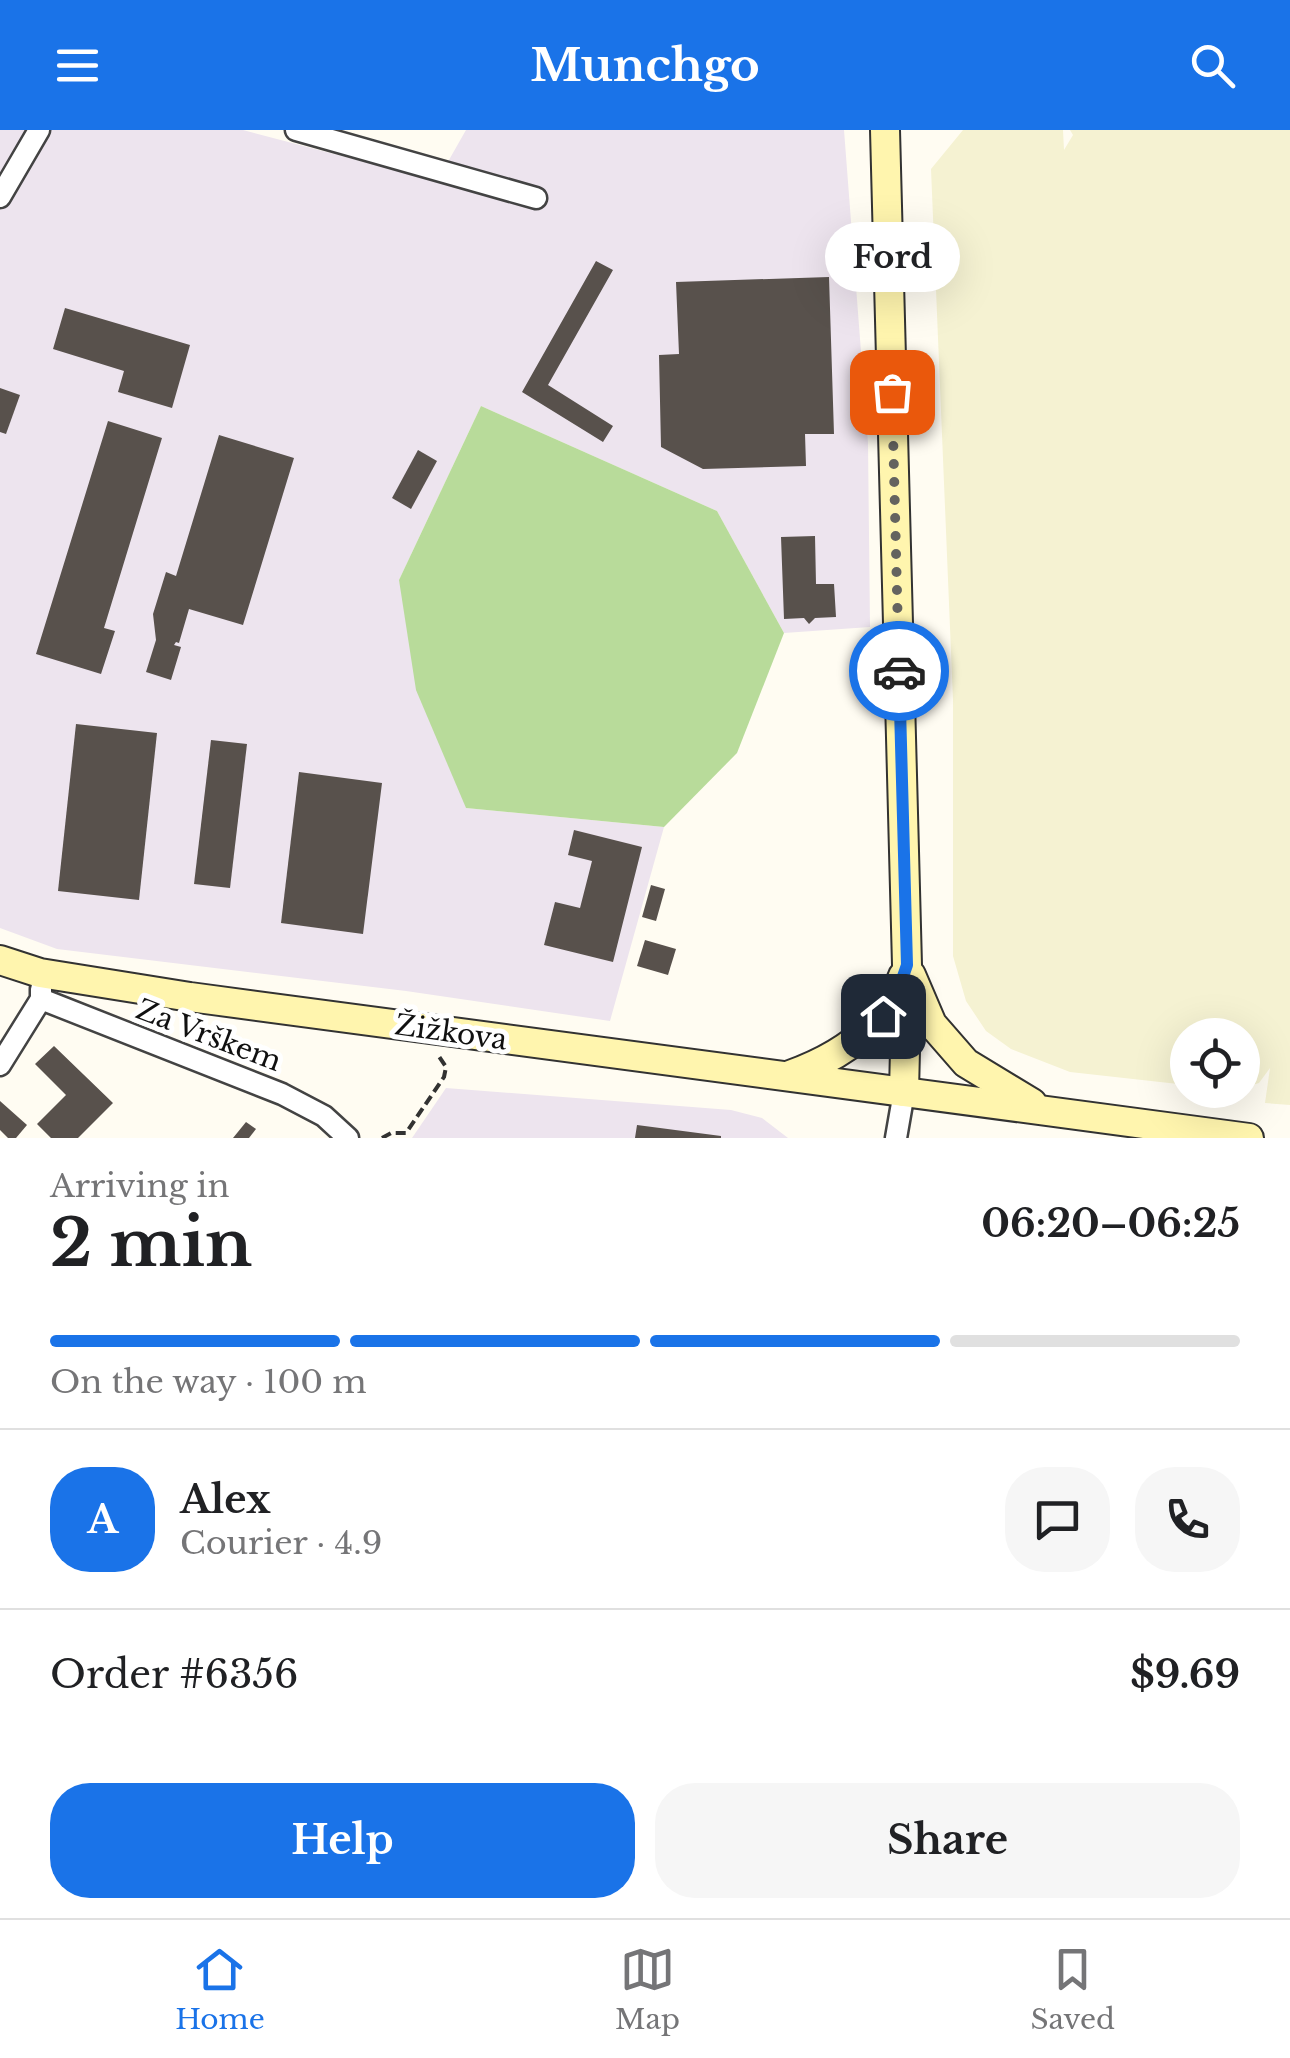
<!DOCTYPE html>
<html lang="en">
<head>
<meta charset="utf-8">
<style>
	body { margin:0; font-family:"Libre Baskerville",serif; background:#f6f6f6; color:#202124; height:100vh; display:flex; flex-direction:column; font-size:38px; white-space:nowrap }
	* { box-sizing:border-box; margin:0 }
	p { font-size:32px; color:#757577 }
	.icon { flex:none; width:55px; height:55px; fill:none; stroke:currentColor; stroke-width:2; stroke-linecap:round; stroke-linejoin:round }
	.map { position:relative; height:1008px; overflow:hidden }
	.drawer { display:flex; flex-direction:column; background:#fff; flex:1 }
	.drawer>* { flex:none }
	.buttons { position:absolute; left:1170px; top:888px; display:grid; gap:20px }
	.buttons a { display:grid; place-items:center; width:90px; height:90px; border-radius:50%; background:#fff; box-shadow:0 10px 40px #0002; font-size:50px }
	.pin { position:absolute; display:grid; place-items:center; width:85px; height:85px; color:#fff; margin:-42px; border-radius:20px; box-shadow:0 5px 15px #0006 }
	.courier { position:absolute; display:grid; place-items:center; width:100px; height:100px; margin:-50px; border:8px solid #1a73e8; border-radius:50%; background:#fff; color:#222; box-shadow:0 2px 12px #0007 }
	.bubble { position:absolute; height:70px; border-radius:35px; background:#fff; box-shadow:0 10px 40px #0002; font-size:32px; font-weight:800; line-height:70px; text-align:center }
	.overview em { font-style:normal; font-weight:800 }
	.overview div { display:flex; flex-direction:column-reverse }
	.overview { display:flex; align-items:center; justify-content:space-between; height:170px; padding:0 50px }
	h1 { font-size:65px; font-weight:800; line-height:75px }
	.bar { display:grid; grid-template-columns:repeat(4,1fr); gap:15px 10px; align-content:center; height:120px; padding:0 50px }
	.bar i { height:12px; border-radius:8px; background:#e0e0e0 }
	.bar .on { background:#1a73e8 }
	.bar p { grid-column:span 4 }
	.line { display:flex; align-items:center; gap:25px; padding:0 50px; border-top:2px solid #e0e0e0 }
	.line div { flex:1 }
	.round { display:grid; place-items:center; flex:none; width:105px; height:105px; border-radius:40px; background:#f6f6f6 }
	.action { display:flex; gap:20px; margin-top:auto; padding:20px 50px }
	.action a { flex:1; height:115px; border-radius:40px; background:#1a73e8; color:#fff; font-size:40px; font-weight:800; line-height:115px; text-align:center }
	.action a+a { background:#f6f6f6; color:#202124 }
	header { display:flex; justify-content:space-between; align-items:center; height:130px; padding:0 50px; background:#1a73e8; color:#fff; font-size:45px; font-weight:800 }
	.menu { display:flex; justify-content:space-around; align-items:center; height:140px; border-top:2px solid #e0e0e0; background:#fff; font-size:28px; color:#757577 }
	.menu a { display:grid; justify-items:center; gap:5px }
	.menu .on { color:#1a73e8 }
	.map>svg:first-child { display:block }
	.industrial { fill:#ede4ee }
	.farmland { fill:#f5f2d2 }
	.forest { fill:#b8db9a }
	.building { fill:#58514c }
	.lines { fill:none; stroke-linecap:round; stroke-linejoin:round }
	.street-casing { stroke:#434343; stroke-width:25 }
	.secondary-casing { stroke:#323232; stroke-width:32 }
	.path { stroke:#323232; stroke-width:4; stroke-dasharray:10 5; stroke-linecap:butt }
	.street { stroke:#fff; stroke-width:20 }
	.secondary { stroke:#fff5ae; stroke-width:28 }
	.done { stroke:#64635f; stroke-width:10; stroke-dasharray:0 18 }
	.route { stroke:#1a73e8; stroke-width:12 }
	.labels { text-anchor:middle; stroke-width:10; stroke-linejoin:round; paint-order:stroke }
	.street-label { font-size:28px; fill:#101010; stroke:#fff }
</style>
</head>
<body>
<header><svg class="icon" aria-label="menu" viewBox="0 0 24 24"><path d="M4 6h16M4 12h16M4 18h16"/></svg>Munchgo<svg class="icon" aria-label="search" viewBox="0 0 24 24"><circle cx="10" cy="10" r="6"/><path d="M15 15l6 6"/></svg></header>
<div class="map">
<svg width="1290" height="1008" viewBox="0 0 1290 1008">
	<rect width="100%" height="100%" fill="#fffcf2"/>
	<g class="industrial">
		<path d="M0 0H243L437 51 466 0H844L868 313 870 497 784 503 717 381 481 276 399 450 466 678 664 697 610 891 406 861 57 819 0 798Z"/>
		<path d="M446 958 731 980 762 988 788 1008H412Z"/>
	</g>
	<path class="farmland" d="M963 0H1063L1064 20 1073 5 1070 0H1290V975L1265 973 1270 938 1259 953 1243 958 1242 905H1188L1187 955 1070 942 1011 919 986 901 966 871 953 826V570L931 39Z"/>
	<path class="forest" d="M481 276 717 381 784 503 737 623 664 697 466 678 416 560 399 450Z"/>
	<g class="building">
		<path d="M596 131 613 140 548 255 613 296 603 312 522 262Z"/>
		<path d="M829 147 834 304H805L806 336 703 339 661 317 659 225 679 224 676 152Z"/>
		<path d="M65 178 190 215 172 278 118 262 124 241 53 219Z"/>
		<path d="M0 258 20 265 6 304 0 302Z"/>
		<path d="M108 291 162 308 104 498 115 501 101 544 36 524Z"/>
		<path d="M219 305 294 328 243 495 189 479 179 513 176 512 174 515 181 517 171 550 146 542 156 510 153 484 166 442 176 446Z"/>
		<path d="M418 320 437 331 411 379 392 368Z"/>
		<path d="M815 406 816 454H834L836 487 815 488 809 494 804 488 784 489 781 407Z"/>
		<path d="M76 594 157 603 139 770 58 761Z"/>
		<path d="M211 610 247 614 230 758 194 754Z"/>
		<path d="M299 642 382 653 363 804 281 793Z"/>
		<path d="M574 700 642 717 613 832 544 815 555 772 580 778 592 731 568 725Z"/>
		<path d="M651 755 665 759 656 791 642 787Z"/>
		<path d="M645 810 676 819 668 845 637 836Z"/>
		<path d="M54 916 113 973 78 1008H51L37 994 66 965 35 934Z"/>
		<path d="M0 971 27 995 16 1008H8L0 1000Z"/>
		<path d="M246 992 256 999 249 1008H233Z"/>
		<path d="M637 995 721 1006V1008H635Z"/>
	</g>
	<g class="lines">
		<defs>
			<g id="street">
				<path d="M296 0 536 68"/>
				<path d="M0 67 39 0"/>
				<path d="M41 869 282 964 324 986 348 1008"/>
				<path d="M0 935 41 869V859"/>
				<path d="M896 1008 904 962"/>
			</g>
			<g id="secondary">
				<path d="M885 0 907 835 904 962"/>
				<path d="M0 830 40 843 190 867 1249 1008"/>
				<path d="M911 845 932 894 966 933 1032 973"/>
				<path d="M790 945C840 927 885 898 903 846"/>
			</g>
		</defs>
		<use href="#street" class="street-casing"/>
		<use href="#secondary" class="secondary-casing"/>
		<path class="path" d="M382 1008 391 1003H406L444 947 446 937 438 925"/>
		<use href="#street" class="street"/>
		<use href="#secondary" class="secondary"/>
	</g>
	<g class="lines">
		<path class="done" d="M892 262 899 541"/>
		<path class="route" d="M883 886 899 858 907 835 899 541"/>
	</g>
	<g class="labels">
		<g class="street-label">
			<text transform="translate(451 902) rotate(8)" y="10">Žižkova</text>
			<text transform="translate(209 905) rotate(21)" y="10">Za Vrškem</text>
		</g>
	</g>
</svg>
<div class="buttons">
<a><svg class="icon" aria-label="locate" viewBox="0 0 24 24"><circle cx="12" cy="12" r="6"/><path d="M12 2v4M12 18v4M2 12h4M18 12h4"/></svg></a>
</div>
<div class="pin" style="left:892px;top:262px;background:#ea580c"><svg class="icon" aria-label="bag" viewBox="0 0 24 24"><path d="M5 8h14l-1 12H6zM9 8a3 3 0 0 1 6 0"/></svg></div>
<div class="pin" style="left:883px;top:886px;background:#1f2937"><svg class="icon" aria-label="home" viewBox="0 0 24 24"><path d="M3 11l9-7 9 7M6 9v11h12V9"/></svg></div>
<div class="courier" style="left:899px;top:541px"><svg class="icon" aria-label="car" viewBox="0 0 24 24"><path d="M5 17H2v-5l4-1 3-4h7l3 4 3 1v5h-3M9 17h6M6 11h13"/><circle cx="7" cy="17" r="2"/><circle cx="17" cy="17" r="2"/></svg></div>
<div class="bubble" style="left:825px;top:92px;width:135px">Ford</div>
</div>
<section class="drawer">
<div class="overview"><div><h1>2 min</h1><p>Arriving in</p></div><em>06:20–06:25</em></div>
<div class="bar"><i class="on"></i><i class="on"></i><i class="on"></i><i></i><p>On the way · 100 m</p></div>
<div class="line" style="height:180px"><b class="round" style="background:#1a73e8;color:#fff">A</b><div><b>Alex</b><p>Courier · 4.9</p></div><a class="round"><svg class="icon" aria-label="chat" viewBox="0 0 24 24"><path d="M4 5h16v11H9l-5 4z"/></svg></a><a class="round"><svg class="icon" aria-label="phone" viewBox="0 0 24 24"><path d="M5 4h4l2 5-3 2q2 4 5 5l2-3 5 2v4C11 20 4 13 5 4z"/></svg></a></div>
<div class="line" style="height:130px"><div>Order #6356</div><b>$9.69</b></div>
<div class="action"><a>Help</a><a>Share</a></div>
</section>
<nav class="menu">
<a class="on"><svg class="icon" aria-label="home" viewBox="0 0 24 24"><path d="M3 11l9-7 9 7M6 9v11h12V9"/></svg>Home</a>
<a><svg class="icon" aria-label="map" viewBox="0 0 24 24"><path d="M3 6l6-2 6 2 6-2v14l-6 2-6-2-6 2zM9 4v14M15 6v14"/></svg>Map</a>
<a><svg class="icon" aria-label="saved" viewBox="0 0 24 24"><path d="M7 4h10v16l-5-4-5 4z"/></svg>Saved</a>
</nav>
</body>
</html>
